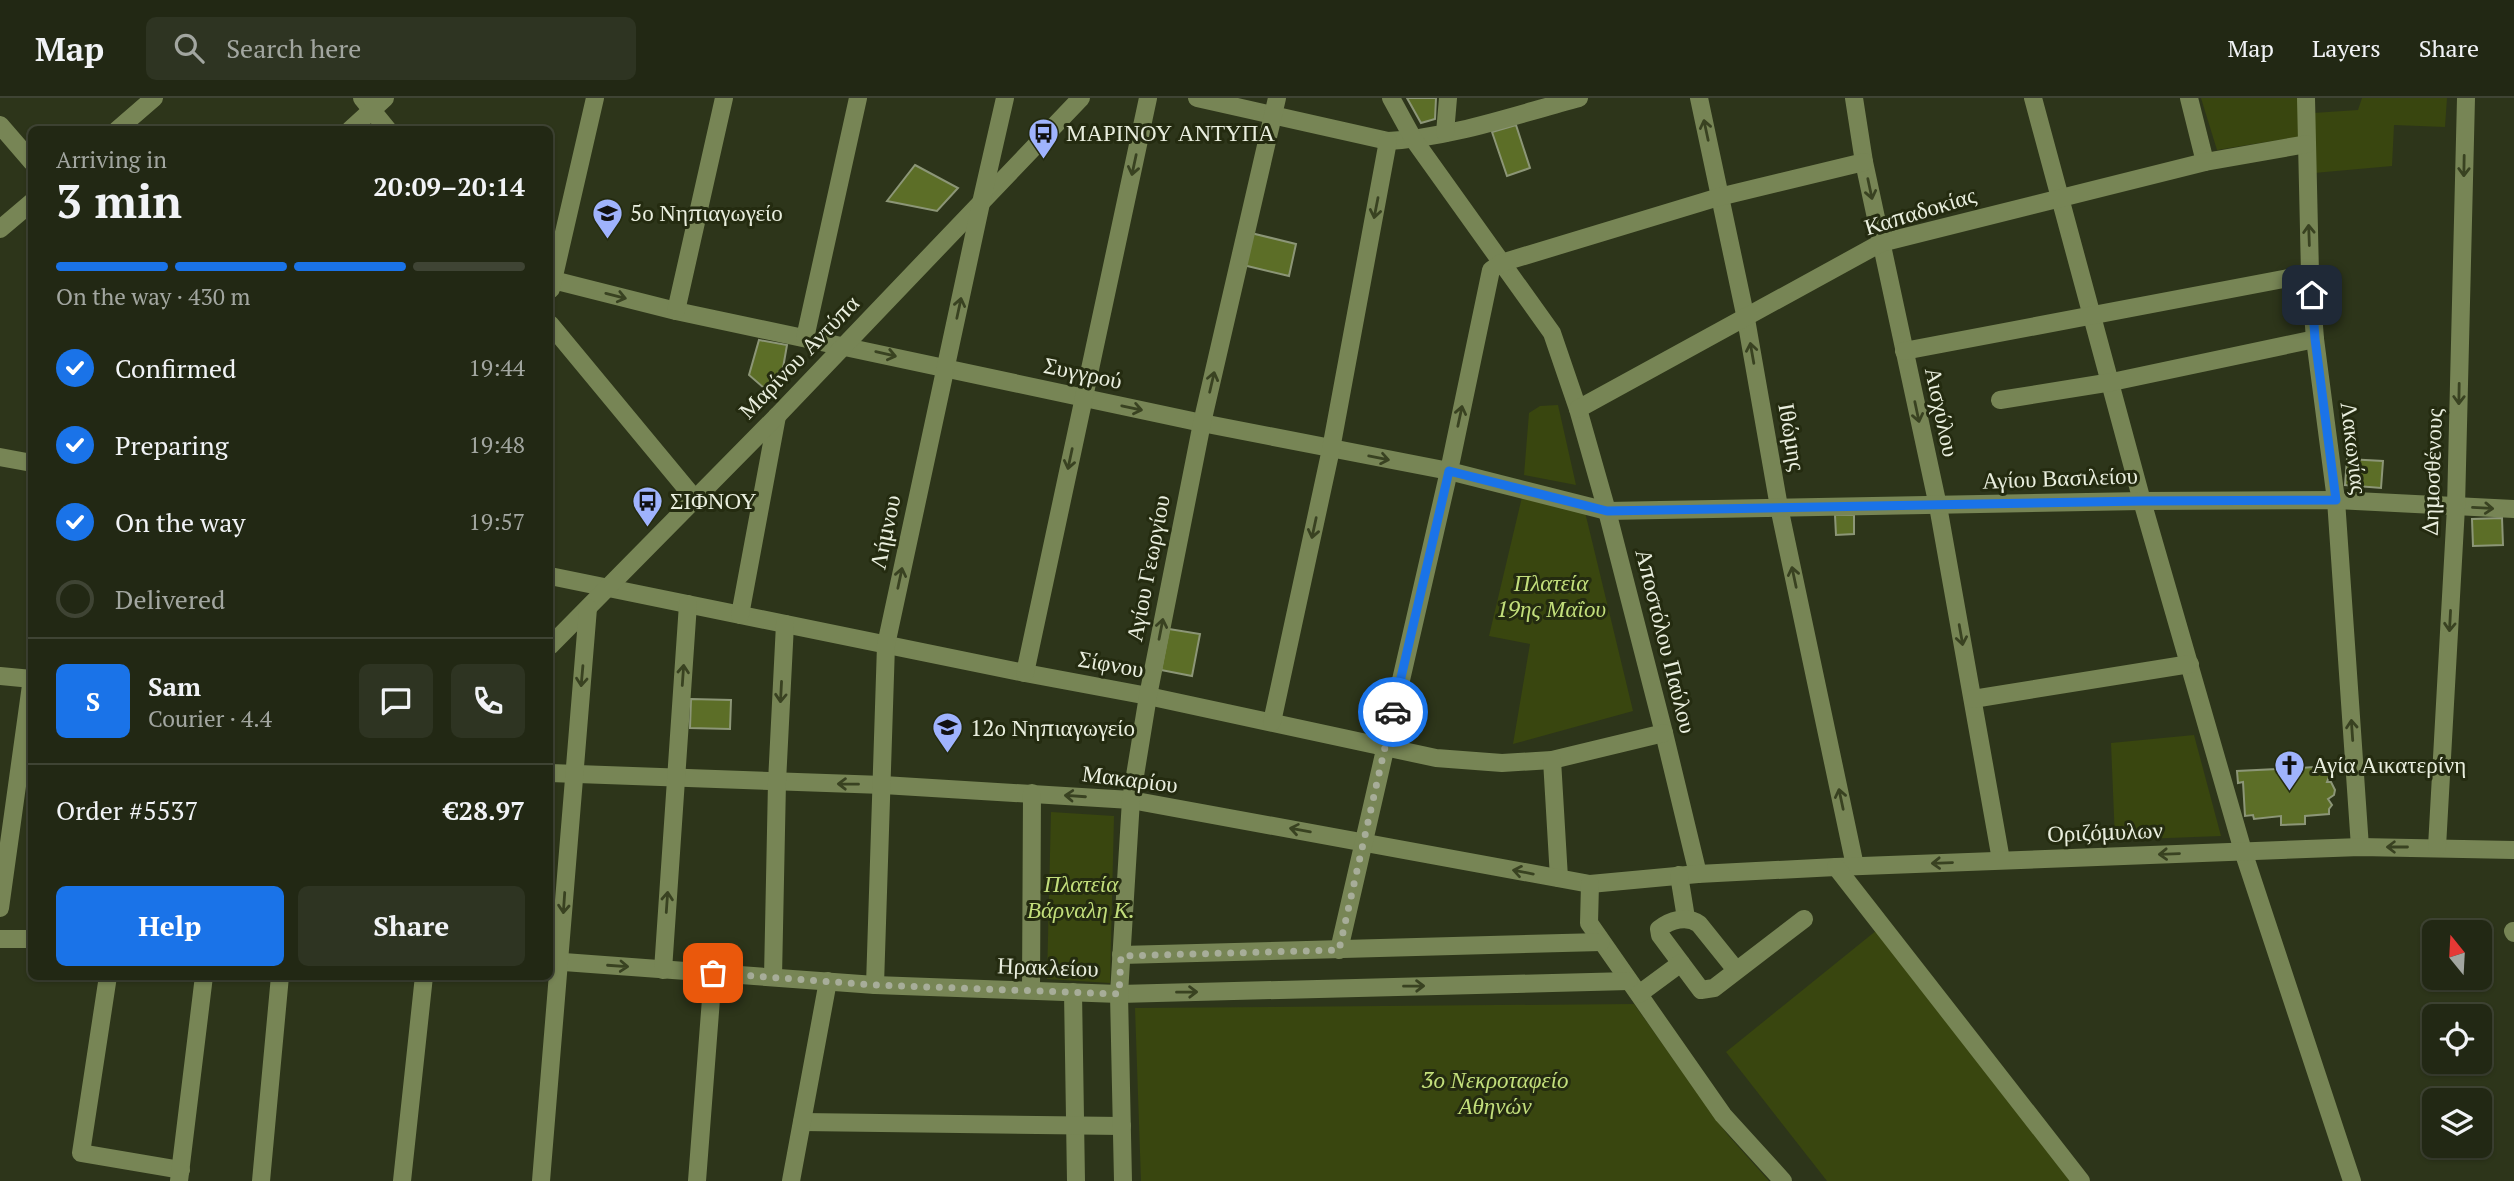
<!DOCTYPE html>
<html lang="en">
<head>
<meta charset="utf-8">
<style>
	body { margin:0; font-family:"PT Serif",serif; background:#2e3422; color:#f1f3f6; height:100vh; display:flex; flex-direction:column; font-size:26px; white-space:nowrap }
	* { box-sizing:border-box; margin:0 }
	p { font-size:23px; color:#a2a6a0 }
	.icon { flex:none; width:38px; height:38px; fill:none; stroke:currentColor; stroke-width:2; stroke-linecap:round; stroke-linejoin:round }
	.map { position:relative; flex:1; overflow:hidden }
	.drawer { position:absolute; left:28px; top:28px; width:525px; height:854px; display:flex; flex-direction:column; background:#222814; border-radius:10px; box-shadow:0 2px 5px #0004,0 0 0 2px #3f4434 }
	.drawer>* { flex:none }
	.needle { width:46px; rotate:342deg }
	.buttons { position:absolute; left:2422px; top:822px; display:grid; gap:14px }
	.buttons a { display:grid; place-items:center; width:70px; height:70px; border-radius:10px; background:#222814; box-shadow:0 2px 5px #0004,0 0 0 2px #3f4434; font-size:35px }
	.pin { position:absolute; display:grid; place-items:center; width:60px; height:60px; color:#fff; margin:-30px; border-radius:14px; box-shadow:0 4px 10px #0006 }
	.courier { position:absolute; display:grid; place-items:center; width:70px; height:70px; margin:-35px; border:5px solid #1a73e8; border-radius:50%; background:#fff; color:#222; box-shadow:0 2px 9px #0007 }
	.overview em { font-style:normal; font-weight:600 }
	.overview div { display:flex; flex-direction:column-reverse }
	.overview { display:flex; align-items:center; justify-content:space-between; height:119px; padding:0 28px }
	h1 { font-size:46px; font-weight:600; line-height:52px }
	.bar { display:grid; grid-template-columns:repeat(4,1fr); gap:10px 7px; align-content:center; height:84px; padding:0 28px }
	.bar i { height:9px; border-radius:5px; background:#3f4434 }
	.bar .selected { background:#1a73e8 }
	.bar p { grid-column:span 4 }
	.line { display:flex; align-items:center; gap:18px; padding:0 28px; border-top:2px solid #3f4434 }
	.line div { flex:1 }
	.round { display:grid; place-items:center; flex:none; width:74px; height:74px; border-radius:10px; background:#2e3422 }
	ol { padding:0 28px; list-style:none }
	li { display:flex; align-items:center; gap:21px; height:77px }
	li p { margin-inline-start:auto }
	li .icon { padding:7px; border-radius:50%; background:#1a73e8; color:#fff; stroke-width:4 }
	li:last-child { color:#a2a6a0 }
	li i { width:38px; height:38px; border:4px solid #3f4434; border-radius:50% }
	.action { display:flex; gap:14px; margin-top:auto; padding:14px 28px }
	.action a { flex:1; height:80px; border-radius:10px; background:#1a73e8; color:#fff; font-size:28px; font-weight:600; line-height:80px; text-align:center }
	.action a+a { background:#2e3422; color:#f1f3f6 }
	header { display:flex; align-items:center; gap:42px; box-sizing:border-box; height:98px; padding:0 35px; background:#222814; border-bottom:2px solid #3f4434 }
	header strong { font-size:33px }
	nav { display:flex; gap:38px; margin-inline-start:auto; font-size:24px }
	.search { width:490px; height:63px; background:#2e3422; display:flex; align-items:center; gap:18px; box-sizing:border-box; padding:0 24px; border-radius:10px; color:#a2a6a0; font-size:26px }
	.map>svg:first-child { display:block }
	.green { fill:#39460f }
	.building { fill:#5c6e27; stroke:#8c9677; stroke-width:2 }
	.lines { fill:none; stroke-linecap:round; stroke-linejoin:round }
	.minor { stroke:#778555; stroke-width:18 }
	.oneway { stroke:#394221 }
	.done { stroke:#a7ad99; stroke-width:7; stroke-dasharray:0 12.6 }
	.route { stroke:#1a73e8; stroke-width:9 }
	.labels { text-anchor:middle; stroke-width:6; stroke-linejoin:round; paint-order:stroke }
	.poi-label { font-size:23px; fill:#e9eede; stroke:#242b10; text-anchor:start }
	.street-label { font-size:23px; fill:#e9eede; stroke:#242b10 }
	.park-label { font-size:23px; font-style:italic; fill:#c2de7b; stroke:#242b10 }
</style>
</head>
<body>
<header>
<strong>Map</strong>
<div class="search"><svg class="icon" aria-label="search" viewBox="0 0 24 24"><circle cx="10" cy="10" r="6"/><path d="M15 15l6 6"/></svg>Search here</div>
<nav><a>Map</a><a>Layers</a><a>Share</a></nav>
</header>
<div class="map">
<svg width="2514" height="1083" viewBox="0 0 2514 1083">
	<rect width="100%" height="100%" fill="#2d351a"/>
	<g class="green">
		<path d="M2201 0H2298V39L2217 52Z"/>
		<path d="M2362 0H2447L2445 29 2394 27 2392 68 2314 75 2313 15 2358 12Z"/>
		<path d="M1558 307 1576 387 1524 377 1529 315 1540 308Z"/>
		<path d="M1522 399 1585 414 1633 613 1513 646 1530 546 1489 538Z"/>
		<path d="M2194 637 2221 738 2115 742 2111 645Z"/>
		<path d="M1051 714 1114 718 1110 885 1047 881Z"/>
		<path d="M1877 832 2085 1083H1827L1726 954Z"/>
		<path d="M1634 906 1727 1036 1769 1083H1141L1135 910Z"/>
	</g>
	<g class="building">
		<path d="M1407 0H1436L1435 21 1421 25Z"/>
		<path d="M1516 27 1530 70 1507 78 1492 34Z"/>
		<path d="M915 67 958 90 937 113 887 103Z"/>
		<path d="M1251 135 1296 146 1289 178 1243 167Z"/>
		<path d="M759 242 787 247 783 270 764 290 749 277Z"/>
		<path d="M2347 361 2383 363 2381 390 2345 387Z"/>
		<path d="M1835 417H1854V436L1836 437Z"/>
		<path d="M2502 420 2503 447 2473 448 2472 421Z"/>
		<path d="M1169 531 1200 536 1192 578 1161 572Z"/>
		<path d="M691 601 731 602 730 631 690 630Z"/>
		<path d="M2300 661 2301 670 2326 668V674L2330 676 2327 684H2331L2335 692 2334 697 2328 701 2332 707 2329 711V716L2305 718V726L2281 727V718L2254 721 2253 717 2245 718 2243 684 2238 685 2237 673 2277 671V663Z"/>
	</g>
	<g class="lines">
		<g class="minor">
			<path d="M362 0 388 32"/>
			<path d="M1197 0 1388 43C1451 40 1518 16 1579 0"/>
			<path d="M1391 0 1414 42 1552 235 1578 311 1607 413 1664 635 1698 776"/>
			<path d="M1699 0 1746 221 1779 409 1855 768"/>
			<path d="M1854 0 1864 64 1938 408 2001 762"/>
			<path d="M2033 0 2142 403 2243 753 2352 1083"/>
			<path d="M2189 0 2205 64"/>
			<path d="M2306 0 2310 176 2315 241 2336 402 2360 749"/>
			<path d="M0 27 32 64"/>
			<path d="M117 32 154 0"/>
			<path d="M350 32 385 0"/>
			<path d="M1445 35 1448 0"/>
			<path d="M0 131 32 104"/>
			<path d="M550 183 553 182 676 213 1202 325 1449 373 1607 413 2142 403 2336 402 2514 411"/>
			<path d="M551 191 595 0"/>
			<path d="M676 213 724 0"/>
			<path d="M550 226 695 401"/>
			<path d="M805 240 858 0"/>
			<path d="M1904 253 2310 176"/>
			<path d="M2000 302 2112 284 2315 241"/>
			<path d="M1578 311 1881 145 2205 64 2307 46"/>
			<path d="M0 359 32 365"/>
			<path d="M550 478 1025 575 1148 598 1436 660 1502 665 1552 662 1664 635"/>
			<path d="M740 517 777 318"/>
			<path d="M550 548 777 318 1081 0"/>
			<path d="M1025 575 1148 0"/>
			<path d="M0 578 32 581"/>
			<path d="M1973 601 2190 566"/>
			<path d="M1272 624 1331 351 1388 43"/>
			<path d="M1552 662 1559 780"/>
			<path d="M550 675 883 687 1131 702 1590 786 1698 776 1836 769 2360 749 2514 752"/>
			<path d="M2437 749 2456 409 2466 0"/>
			<path d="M1836 769 2081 1083"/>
			<path d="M1679 777 1686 820"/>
			<path d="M1590 786 1589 825 1723 1017 1783 1083"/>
			<path d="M0 810 32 580"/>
			<path d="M2513 833 2514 835"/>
			<path d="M0 841H32"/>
			<path d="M1339 852 1449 373 1491 172 1501 165 1719 99 1864 64"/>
			<path d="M1121 857 1601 844"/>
			<path d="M550 863 875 887 1119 896 1629 883"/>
			<path d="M663 872 688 506"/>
			<path d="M1736 872 1699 826C1687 817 1670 822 1659 831L1660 837 1701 892 1714 890 1804 821"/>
			<path d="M108 878 81 1055 181 1072"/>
			<path d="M773 879 777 684 785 526"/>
			<path d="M875 887 886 547 981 105 1005 0"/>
			<path d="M1031 892 1032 695"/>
			<path d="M1073 894 1076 1083"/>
			<path d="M1639 896 1681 865"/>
			<path d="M802 1024 1122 1028"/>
			<path d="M179 1083 204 878"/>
			<path d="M261 1083 280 878"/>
			<path d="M402 1083 424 878"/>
			<path d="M541 1083 588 510"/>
			<path d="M697 1083 713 875"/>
			<path d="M791 1083 828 883"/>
			<path d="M1123 1083 1119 896 1131 702 1148 598 1202 325 1277 0"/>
		</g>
	</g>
	<defs><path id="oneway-shaft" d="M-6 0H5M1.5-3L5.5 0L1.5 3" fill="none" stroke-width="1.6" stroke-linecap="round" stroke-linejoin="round" transform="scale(1.75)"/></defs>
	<g class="oneway">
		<use href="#oneway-shaft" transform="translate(1706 32) rotate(-102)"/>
		<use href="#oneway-shaft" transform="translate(1134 67) rotate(102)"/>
		<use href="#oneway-shaft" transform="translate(2464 68) rotate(91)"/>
		<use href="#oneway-shaft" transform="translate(1870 91) rotate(78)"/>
		<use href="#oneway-shaft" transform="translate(1376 110) rotate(101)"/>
		<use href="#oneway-shaft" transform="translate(2309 137) rotate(-92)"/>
		<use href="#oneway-shaft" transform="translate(616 198) rotate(14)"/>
		<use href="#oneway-shaft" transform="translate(959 210) rotate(-78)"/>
		<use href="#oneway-shaft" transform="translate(1752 255) rotate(-100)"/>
		<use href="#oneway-shaft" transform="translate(886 256) rotate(13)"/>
		<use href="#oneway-shaft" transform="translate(1212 284) rotate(-77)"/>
		<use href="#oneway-shaft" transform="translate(2459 296) rotate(91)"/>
		<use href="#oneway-shaft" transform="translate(1132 310) rotate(12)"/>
		<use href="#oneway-shaft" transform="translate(1917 314) rotate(78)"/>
		<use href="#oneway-shaft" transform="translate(1460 318) rotate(-78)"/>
		<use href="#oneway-shaft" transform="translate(1379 360) rotate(11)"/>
		<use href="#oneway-shaft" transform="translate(1070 361) rotate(102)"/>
		<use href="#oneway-shaft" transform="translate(2483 410) rotate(3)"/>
		<use href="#oneway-shaft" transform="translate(1314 430) rotate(102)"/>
		<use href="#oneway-shaft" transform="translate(1794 479) rotate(-102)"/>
		<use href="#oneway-shaft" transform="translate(900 480) rotate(-78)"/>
		<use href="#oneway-shaft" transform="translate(2450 523) rotate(93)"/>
		<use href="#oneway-shaft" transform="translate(1161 531) rotate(-79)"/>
		<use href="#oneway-shaft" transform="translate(1961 537) rotate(80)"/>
		<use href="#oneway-shaft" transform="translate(683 577) rotate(-86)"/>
		<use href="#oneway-shaft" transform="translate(582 578) rotate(95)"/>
		<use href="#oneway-shaft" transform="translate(781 594) rotate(93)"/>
		<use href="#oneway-shaft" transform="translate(2352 632) rotate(-94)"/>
		<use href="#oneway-shaft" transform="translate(848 686) rotate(-179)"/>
		<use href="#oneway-shaft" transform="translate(1075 698) rotate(-176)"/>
		<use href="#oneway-shaft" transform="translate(1841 701) rotate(-102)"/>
		<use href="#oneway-shaft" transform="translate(1300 732) rotate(-170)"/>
		<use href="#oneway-shaft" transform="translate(2397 749) rotate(-180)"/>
		<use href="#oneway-shaft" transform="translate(2169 756) rotate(178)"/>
		<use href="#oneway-shaft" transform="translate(1942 765) rotate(178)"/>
		<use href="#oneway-shaft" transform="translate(1523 774) rotate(-169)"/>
		<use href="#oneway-shaft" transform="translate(667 804) rotate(-86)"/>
		<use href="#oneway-shaft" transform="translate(564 805) rotate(94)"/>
		<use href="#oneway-shaft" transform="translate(618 868) rotate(4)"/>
		<use href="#oneway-shaft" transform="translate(1414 888) rotate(-1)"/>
		<use href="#oneway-shaft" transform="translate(1187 894) rotate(-1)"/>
	</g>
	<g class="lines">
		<path class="done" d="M713 875 875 887 1119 896 1121 858 1339 852 1393 614"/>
		<path class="route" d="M1393 614 1449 373 1607 413 2142 403 2336 402 2315 241 2312 197"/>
	</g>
	<defs>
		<symbol id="bus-pin" viewBox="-11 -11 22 30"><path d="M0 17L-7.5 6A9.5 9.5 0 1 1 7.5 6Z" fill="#9fb3fd" stroke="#242b10"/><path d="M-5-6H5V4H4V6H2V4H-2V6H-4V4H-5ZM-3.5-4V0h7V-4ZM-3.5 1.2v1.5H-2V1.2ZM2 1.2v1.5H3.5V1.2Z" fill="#111"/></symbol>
		<symbol id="school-pin" viewBox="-11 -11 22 30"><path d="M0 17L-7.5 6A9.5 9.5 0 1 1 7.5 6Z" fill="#9fb3fd" stroke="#242b10"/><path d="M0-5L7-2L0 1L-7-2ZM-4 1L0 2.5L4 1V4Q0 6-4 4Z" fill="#111"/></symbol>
		<symbol id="church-pin" viewBox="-11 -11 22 30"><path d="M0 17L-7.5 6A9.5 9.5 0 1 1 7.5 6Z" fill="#9fb3fd" stroke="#242b10"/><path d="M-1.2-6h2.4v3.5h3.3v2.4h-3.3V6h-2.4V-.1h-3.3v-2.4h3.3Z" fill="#111"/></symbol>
	</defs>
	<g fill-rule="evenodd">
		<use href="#bus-pin" x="1026" y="18" width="35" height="47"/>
		<use href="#school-pin" x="590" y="98" width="35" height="47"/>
		<use href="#bus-pin" x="630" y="386" width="35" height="47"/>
		<use href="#school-pin" x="930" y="612" width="35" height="47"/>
		<use href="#church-pin" x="2272" y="650" width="35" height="47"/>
	</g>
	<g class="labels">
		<g class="poi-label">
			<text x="1066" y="43">ΜΑΡΙΝΟΥ ΑΝΤΥΠΑ</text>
			<text x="630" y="123">5ο Νηπιαγωγείο</text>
			<text x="670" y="411">ΣΙΦΝΟΥ</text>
			<text x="970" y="638">12ο Νηπιαγωγείο</text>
			<text x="2312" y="675">Αγία Αικατερίνη</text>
		</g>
		<g class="street-label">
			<text transform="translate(1920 113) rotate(-17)" y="8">Καπαδοκίας</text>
			<text transform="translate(799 259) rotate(-46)" y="8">Μαρίνου Αντύπα</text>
			<text transform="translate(1083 275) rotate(12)" y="8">Συγγρού</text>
			<text transform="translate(1942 314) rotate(78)" y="8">Αισχύλου</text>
			<text transform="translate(1792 339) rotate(80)" y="8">Ιθώμης</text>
			<text transform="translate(2354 350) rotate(83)" y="8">Λακωνίας</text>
			<text transform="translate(2432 374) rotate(-88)" y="8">Δημοσθένους</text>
			<text transform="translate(2060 380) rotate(-2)" y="8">Αγίου Βασιλείου</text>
			<text transform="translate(885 434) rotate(-78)" y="8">Λήμνου</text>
			<text transform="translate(1148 470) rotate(-79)" y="8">Αγίου Γεωργίου</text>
			<text transform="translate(1666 543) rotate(76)" y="8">Αποστόλου Παύλου</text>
			<text transform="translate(1111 566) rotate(10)" y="8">Σίφνου</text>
			<text transform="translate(1130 681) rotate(7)" y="8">Μακαρίου</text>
			<text transform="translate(2105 734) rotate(-2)" y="8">Οριζόμυλων</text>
			<text transform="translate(1048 869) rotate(2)" y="8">Ηρακλείου</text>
		</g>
		<g class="park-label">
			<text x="1551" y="493">Πλατεία<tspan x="1551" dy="26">19ης Μαΐου</tspan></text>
			<text x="1081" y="794">Πλατεία<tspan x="1081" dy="26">Βάρναλη Κ.</tspan></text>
			<text x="1495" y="990">3ο Νεκροταφείο<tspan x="1495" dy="26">Αθηνών</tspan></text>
		</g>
	</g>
</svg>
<div class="buttons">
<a><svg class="needle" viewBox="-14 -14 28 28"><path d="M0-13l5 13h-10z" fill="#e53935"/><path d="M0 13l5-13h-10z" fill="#a2a6a0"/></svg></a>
<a><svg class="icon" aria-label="locate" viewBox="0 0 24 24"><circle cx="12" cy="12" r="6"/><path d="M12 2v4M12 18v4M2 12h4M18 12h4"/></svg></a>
<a><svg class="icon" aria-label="layers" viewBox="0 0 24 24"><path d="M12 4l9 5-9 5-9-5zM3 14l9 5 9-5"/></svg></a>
</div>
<div class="pin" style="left:713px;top:875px;background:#ea580c"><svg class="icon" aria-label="bag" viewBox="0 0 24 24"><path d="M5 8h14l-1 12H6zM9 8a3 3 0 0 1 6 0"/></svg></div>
<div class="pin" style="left:2312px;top:197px;background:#1f2937"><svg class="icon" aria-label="home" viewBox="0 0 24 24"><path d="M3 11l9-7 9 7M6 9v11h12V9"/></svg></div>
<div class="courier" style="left:1393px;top:614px"><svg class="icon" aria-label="car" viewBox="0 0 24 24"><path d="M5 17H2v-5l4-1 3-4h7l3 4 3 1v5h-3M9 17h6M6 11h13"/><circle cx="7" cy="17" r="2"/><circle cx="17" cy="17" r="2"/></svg></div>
<section class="drawer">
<div class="overview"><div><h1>3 min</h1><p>Arriving in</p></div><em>20:09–20:14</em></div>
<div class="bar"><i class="selected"></i><i class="selected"></i><i class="selected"></i><i></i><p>On the way · 430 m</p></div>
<ol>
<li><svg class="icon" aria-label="check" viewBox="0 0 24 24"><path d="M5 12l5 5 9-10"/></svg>Confirmed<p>19:44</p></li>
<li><svg class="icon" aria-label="check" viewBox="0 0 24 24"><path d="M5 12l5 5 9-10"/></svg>Preparing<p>19:48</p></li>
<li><svg class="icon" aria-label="check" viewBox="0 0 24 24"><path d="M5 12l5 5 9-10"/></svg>On the way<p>19:57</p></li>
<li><i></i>Delivered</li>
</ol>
<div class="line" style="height:126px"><b class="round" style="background:#1a73e8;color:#fff">S</b><div><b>Sam</b><p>Courier · 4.4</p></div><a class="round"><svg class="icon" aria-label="chat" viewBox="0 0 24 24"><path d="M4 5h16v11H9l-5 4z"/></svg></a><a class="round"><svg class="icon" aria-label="phone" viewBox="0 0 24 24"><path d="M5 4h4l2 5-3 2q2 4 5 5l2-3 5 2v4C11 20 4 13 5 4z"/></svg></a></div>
<div class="line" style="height:91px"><div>Order #5537</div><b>€28.97</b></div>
<div class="action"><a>Help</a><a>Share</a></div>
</section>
</div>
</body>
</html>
